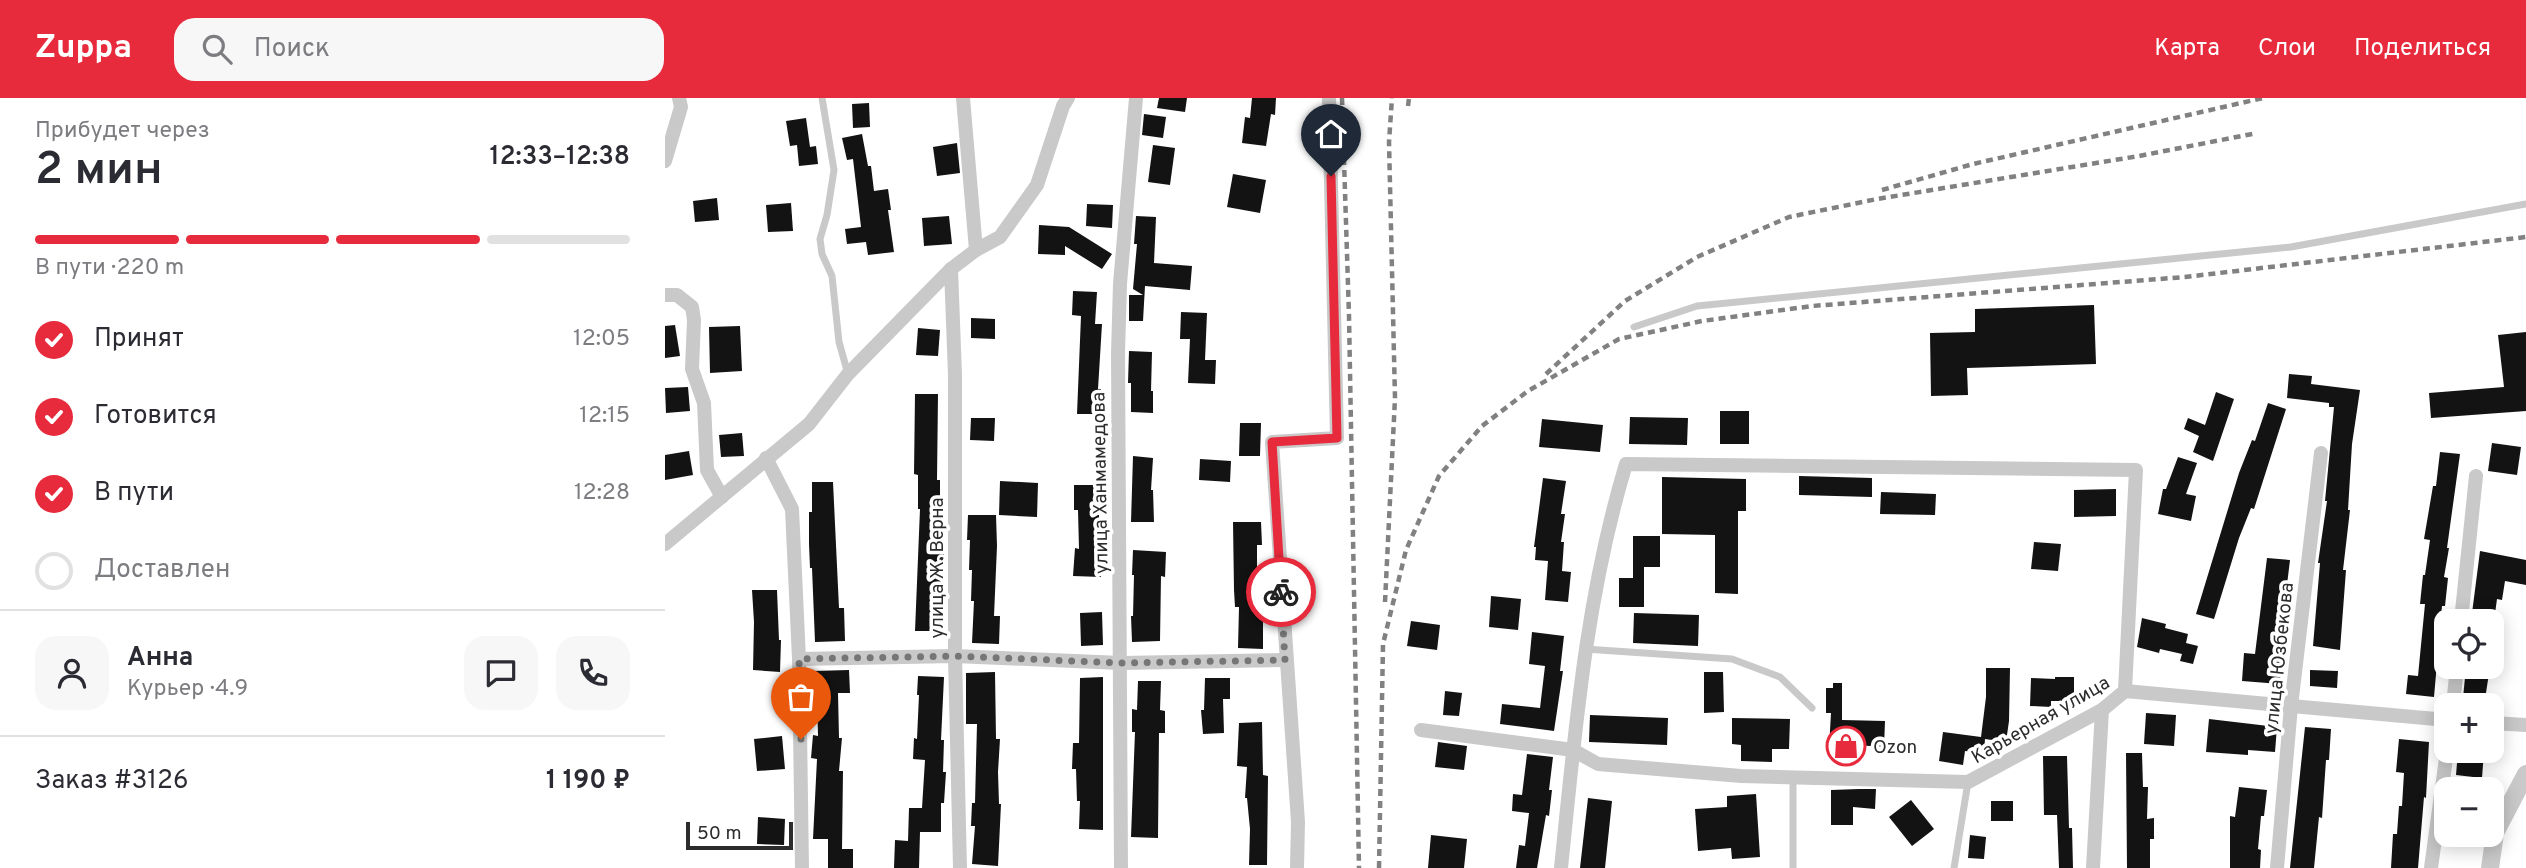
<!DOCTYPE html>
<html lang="ru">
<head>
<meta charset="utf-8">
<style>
	body { margin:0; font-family:Overpass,sans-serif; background:#f7f7f7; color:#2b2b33; height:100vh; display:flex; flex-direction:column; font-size:26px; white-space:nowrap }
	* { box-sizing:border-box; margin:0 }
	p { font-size:23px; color:#7c7c81 }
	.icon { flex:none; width:38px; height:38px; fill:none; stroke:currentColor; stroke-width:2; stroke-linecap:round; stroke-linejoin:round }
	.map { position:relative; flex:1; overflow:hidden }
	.details { display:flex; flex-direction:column; background:#fff; width:665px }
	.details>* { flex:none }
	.tools { position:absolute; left:1769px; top:511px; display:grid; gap:14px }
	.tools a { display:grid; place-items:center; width:70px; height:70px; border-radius:14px; background:#fff; box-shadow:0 4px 18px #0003; font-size:35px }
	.scale { position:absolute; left:21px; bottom:18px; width:107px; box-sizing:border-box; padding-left:7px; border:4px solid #2c2c2c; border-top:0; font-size:19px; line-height:24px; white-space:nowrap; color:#2c2c2c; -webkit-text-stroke:5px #fff; paint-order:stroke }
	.pin { position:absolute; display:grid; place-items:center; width:60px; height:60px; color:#fff; margin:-72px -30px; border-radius:50% 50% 50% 0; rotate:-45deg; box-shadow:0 0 7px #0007 }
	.pin .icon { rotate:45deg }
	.courier { position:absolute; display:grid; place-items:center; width:70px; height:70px; margin:-35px; border:5px solid #e72a3c; border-radius:50%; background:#fff; color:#222; box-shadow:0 2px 9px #0007 }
	.headline em { font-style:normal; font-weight:600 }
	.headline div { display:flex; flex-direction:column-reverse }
	.headline { display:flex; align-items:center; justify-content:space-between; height:119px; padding:0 35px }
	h1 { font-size:46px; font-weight:600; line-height:52px }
	.bar { display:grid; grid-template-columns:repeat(4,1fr); gap:10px 7px; align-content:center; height:84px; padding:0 35px }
	.bar i { height:9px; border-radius:5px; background:#e1e1e2 }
	.bar .selected { background:#e72a3c }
	.bar p { grid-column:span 4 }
	.line { display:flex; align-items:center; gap:18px; padding:0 35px; border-top:2px solid #e1e1e2 }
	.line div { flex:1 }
	.round { display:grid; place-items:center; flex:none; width:74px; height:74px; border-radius:21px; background:#f7f7f7 }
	ol { padding:0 35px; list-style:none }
	li { display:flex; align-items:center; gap:21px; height:77px }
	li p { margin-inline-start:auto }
	li .icon { padding:7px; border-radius:50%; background:#e72a3c; color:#fff; stroke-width:4 }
	li:last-child { color:#7c7c81 }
	li i { width:38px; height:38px; border:4px solid #e1e1e2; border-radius:50% }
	header { display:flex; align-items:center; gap:42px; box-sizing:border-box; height:98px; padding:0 35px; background:#e72a3c; color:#fff }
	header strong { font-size:33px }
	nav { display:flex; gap:38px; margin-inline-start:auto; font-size:24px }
	.search { width:490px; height:63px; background:#f7f7f7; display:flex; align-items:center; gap:18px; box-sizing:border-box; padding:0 24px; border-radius:21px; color:#7c7c81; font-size:26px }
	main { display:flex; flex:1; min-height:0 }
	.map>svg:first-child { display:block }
	.building { fill:#131313 }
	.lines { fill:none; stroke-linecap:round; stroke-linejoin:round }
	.service { stroke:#c9c9c9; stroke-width:7 }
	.minor { stroke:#c9c9c9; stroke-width:14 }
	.tertiary { stroke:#c9c9c9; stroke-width:18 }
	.rail { stroke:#818181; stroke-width:4.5; stroke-dasharray:7 5; stroke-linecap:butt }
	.done { stroke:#767676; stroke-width:7; stroke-dasharray:0 12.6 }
	.route { stroke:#e72a3c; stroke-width:9 }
	.labels { text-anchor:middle; stroke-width:7; stroke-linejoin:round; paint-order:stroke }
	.street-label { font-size:19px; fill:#2c2c2c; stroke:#fff }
	.poi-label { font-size:19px; fill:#2c2c2c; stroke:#fff; text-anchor:start }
</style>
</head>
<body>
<header>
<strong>Zuppa</strong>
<div class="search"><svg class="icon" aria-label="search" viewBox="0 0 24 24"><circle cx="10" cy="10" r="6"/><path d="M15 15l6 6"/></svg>Поиск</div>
<nav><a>Карта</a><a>Слои</a><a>Поделиться</a></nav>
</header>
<main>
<section class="details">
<div class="headline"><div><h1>2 мин</h1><p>Прибудет через</p></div><em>12:33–12:38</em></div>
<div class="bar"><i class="selected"></i><i class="selected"></i><i class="selected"></i><i></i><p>В пути · 220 m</p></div>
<ol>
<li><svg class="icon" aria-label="check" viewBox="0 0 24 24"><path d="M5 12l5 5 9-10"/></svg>Принят<p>12:05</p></li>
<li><svg class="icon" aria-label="check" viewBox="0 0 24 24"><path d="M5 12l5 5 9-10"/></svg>Готовится<p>12:15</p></li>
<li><svg class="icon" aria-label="check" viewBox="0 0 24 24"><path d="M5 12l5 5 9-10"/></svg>В пути<p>12:28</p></li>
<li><i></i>Доставлен</li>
</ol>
<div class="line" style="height:126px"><a class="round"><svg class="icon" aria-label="person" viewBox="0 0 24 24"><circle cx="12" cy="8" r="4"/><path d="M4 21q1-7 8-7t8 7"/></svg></a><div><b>Анна</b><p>Курьер · 4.9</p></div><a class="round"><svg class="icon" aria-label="chat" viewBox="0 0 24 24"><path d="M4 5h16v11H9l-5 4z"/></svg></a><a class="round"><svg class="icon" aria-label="phone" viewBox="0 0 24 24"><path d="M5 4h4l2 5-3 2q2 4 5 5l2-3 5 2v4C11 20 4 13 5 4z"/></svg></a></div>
<div class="line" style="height:91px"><div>Заказ #3126</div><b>1 190 ₽</b></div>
</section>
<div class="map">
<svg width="1861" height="770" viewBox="0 0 1861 770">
	<rect width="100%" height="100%" fill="#fff"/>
	<g class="building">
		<path d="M494 0H522L520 14 492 10Z"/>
		<path d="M587 0H611L610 17 606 16 601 48 577 45 580 19 585 20Z"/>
		<path d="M204 5 205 29 188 30 187 6Z"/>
		<path d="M479 16 501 19 498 40 477 37Z"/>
		<path d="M141 20 145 49 151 48 153 66 134 68 132 47 125 48 121 23Z"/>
		<path d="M197 36 203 68H206L209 93 223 91 226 112H223L229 154 203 157 201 144 182 146 180 131 196 129 188 61 182 62 177 40Z"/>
		<path d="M292 45 295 75 272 78 268 49Z"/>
		<path d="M488 47 510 50 505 87 483 84Z"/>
		<path d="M568 76 601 82 595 115 562 109Z"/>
		<path d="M52 100 54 122 30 124 28 103Z"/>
		<path d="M126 105 128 133 103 134 101 107Z"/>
		<path d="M422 106 448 107 447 130 421 128Z"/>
		<path d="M284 118 287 146 259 148 257 120Z"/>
		<path d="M471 118 491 119 489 165 527 168 525 192 480 188 478 223H464V197H478L468 191 472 146H469Z"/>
		<path d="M374 127 404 129 447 156 437 171 400 148V157L373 156Z"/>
		<path d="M408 193 432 194 430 226H437L433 291H436V316H412L416 218 407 217Z"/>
		<path d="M1429 207 1431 266 1302 270 1303 297 1266 298 1265 235 1310 234V211Z"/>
		<path d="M516 214 542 215 540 262H551L550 286 523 285 525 241H515Z"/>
		<path d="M306 220 330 221V241L306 240Z"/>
		<path d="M10 227 15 258 0 260V228Z"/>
		<path d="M75 228 77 273 45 275 44 229Z"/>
		<path d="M253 230 275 232 273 258 251 257Z"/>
		<path d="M1861 234V313L1766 320 1764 295 1839 289 1833 237Z"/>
		<path d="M464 253 487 254 486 293H488V315L466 314V285H463Z"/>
		<path d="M1624 276 1647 278 1646 286 1695 292 1687 346 1683 412H1685L1678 472H1681L1675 552 1648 548 1655 465H1653L1662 403H1660L1669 309H1664V305L1622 300Z"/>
		<path d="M23 289 25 313 1 315 0 290Z"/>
		<path d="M1551 294 1569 301 1548 363 1528 354 1534 338 1519 331 1523 320 1540 327Z"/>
		<path d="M250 296H273L272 382H275V418H277V454H279V469H276L275 533H250L255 411H253V377L249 376Z"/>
		<path d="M1603 305 1621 311 1589 411 1586 410 1574 440 1549 521 1531 516 1574 375 1587 342 1590 343Z"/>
		<rect x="1055" y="313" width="29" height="33"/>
		<path d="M965 319 1023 320 1022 347 964 346Z"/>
		<path d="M306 320H330L329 343 305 342Z"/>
		<path d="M877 321 938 327 935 354 874 349Z"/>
		<path d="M575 325H596L595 358H574Z"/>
		<path d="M77 335 79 358 56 359 54 337Z"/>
		<path d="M1827 345 1856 349 1852 377 1823 373Z"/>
		<path d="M24 353 28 377 0 382V357Z"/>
		<path d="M1775 354 1795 356 1782 450H1784L1779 479 1783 480 1780 508H1777L1769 599 1741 596 1743 577 1753 578 1760 506H1755L1758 477H1760L1765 442 1759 441 1768 388H1771Z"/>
		<path d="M468 358 488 360 486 392H488L489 424H466Z"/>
		<path d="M1513 359 1532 365 1521 396 1531 398 1526 423 1493 416 1498 391H1501Z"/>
		<path d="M535 361 566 363 565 384 534 382Z"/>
		<path d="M1134 378 1207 380V399L1134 397Z"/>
		<path d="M997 379 1081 381V413H1073V496L1050 495V437L997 436Z"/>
		<path d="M878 380 901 383 896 416H900L896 444H899L897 473 906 474 903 504 880 502 883 463 870 462 871 449H869Z"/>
		<path d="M335 383 373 385 372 419 334 417Z"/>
		<path d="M147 384H168L174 510H179L180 543 150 544 147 470H145L144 446V414H147Z"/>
		<path d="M409 387H435V412H434V451H437L436 479 408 478 410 450 414 451 413 412H409Z"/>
		<path d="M1451 391V418L1409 419V392Z"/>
		<path d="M1216 394 1271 396 1270 417 1215 416Z"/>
		<path d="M303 417H331L332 448 329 518H335L334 546 307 545 309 503H306L307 472H304L305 442H302Z"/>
		<path d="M568 424H596L597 447H592V486L598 485V551L573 550 574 509H570L569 492Z"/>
		<path d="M968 438H995V469H979V509H954V480H968Z"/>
		<path d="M1369 444 1396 446 1393 473 1366 471Z"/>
		<path d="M468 452 501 454 500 479 496 478 495 543 467 544 466 518H468L469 477H467Z"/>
		<path d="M1815 453 1861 462V487L1840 483 1837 502 1832 501 1829 523H1806Z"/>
		<path d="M1602 460 1625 462 1617 528 1615 586 1577 583 1579 555 1590 556Z"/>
		<path d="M87 492H112L114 542H116L115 574 88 572 89 524Z"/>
		<path d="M826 498 856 501 853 532 824 529Z"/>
		<path d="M437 514 438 547 416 548 415 515Z"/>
		<path d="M969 515 1034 517 1033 548 968 545Z"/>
		<path d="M1477 520 1501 526 1500 530 1523 536 1521 545 1533 548 1528 566 1515 563 1517 556 1495 551 1494 555 1472 549Z"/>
		<path d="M746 523 775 527 772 552 742 548Z"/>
		<path d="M867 534 899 538 895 573H898L889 633 835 626 837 606 875 610 880 568 864 566Z"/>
		<path d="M1801 569H1825L1820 601 1798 600Z"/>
		<path d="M1321 570H1345L1344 623 1341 644 1320 641 1319 655 1300 653 1298 667 1274 663 1278 634 1316 639 1321 599Z"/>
		<path d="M184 572 185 595H173L174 640H177L174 673H178L177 751H188V770H163V741H148L152 661 146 660 148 637 153 638 152 596H149L148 573Z"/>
		<path d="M1645 572 1673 573 1672 590 1645 588Z"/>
		<path d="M330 574 331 641H335L333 674 334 706H336L333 768 307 766 310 728H306L307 705H310L312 626H301V575Z"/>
		<path d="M1039 574H1058L1059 614 1039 615Z"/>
		<path d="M253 578 279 579 276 642H279L278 674H281L279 705H276V734H255L254 770H229L230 742 243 743 244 710H257L260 662 248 661 249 640 252 641 254 597H252Z"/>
		<path d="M438 579V732L414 731 415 703H412L411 671H407L408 645H414L415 580Z"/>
		<path d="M1390 579H1409V603H1386V609L1365 608 1366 580 1390 581Z"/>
		<path d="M540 580H565V601H558L559 635 538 636 536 612H539Z"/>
		<path d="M473 583H496L495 612 500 613V635H494L493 740 466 739 470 634H467V611L472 612Z"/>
		<path d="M1168 585H1177V622L1220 623 1219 649 1191 647 1190 652 1164 650 1166 615H1161V590H1168Z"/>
		<path d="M780 593 797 595 794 618 778 617Z"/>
		<path d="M1481 615 1511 617 1509 648 1479 646Z"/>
		<path d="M925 617 1003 620 1002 647 924 644Z"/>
		<path d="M1067 620 1125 621 1124 651H1107V664L1076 663V647L1067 646Z"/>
		<path d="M1544 621 1612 629 1610 654 1583 652V657L1541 654Z"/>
		<path d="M597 624 598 677 603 678 602 767H584L585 731 582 700H580L582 669 572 668 574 625Z"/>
		<path d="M1640 629 1666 631 1664 662H1661L1657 720 1654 719 1649 770H1625Z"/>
		<path d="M117 638 120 671 92 673 89 641Z"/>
		<path d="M1734 641 1764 644 1761 700 1759 699 1753 770H1726L1728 736H1732L1734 708H1737L1739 675 1731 674Z"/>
		<path d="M773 644 802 648 799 672 770 669Z"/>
		<path d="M1793 653H1819L1817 680 1791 677Z"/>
		<path d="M1461 655H1477L1478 689H1483L1482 721 1489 720V741H1485V770H1462Z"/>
		<path d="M862 656 888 659 884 692H887L884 718 881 717 872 770H851L854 747 860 748 864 715 847 713 848 696 857 697Z"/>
		<path d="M1378 658H1402L1404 730H1407L1408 770H1394L1392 717H1379Z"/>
		<path d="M1574 689 1602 692 1599 718H1596L1593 751 1596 752 1595 770H1565V718L1570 719Z"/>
		<path d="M1194 691H1211L1210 711 1188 709V727H1166V692Z"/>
		<path d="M1091 696 1095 759 1067 761 1066 750 1033 753 1030 711 1062 709V698Z"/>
		<path d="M923 700 947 703 940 770H915Z"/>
		<path d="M1246 702 1269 731 1247 748 1224 719Z"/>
		<rect x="1326" y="703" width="22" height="20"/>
		<path d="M93 719 120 721 119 747 92 746Z"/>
		<path d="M766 737 802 741 799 770H763Z"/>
		<path d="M1305 737 1321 739 1319 761 1303 760Z"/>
	</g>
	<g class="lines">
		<g class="service">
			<path d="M157 0 169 72 162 117 155 141 157 156 167 178 174 244 183 276"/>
			<path d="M969 229 1032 208 1626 149 1861 106"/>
			<path d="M920 551 1067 561 1115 579 1147 610"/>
			<path d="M1128 770V680"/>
			<path d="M1289 770 1303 684"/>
		</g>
		<g class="minor">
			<path d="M298 0 311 152"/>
			<path d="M0 63 16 9 14 0"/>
			<path d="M286 171 290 277V558L295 770"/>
			<path d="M0 197H12L27 209 29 222 27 271 39 305 42 372 57 399"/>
			<path d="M101 360 127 411 134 561 137 770"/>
			<path d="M0 446 144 326 183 276 286 171 311 152 335 139 372 87 398 8 403 0"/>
			<path d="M1796 523 1811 378"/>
			<path d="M134 561 290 558 456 565 620 562"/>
			<path d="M1788 607 1792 569"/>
			<path d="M1827 625 1861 627"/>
			<path d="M756 632 908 652 933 666 1076 678 1303 684 1437 612 1460 593 1782 622"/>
			<path d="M456 770 453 255 455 186 471 0"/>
			<path d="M632 770 633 724 607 344 672 340 664 0"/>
			<path d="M896 770C910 634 921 498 961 366L1471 372 1460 593"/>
			<path d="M1428 770 1437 612"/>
			<path d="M1612 770 1626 608 1656 355"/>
			<path d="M1766 770 1782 653"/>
		</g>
		<path class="tertiary" d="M1825 770 1830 735 1861 676"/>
		<g class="rail">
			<path d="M677 0 684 218 694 770"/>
			<path d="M743 8 744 0"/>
			<path d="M1217 92 1308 66 1598 0"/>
			<path d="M881 276 960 203 1032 159 1124 119 1212 101 1474 58 1592 35"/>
			<path d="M720 504 730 300 724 44 727 0"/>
			<path d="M714 770 718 546 741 452 774 378 817 328 863 293 954 241 1037 223 1147 208 1520 179 1861 139"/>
		</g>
	</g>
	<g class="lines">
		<path class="done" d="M136 641 134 561 290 558 456 565 620 562 616 494"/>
		<path class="route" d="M616 494 607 344 672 340 666 78"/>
	</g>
	<defs>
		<symbol id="shop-ring" viewBox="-11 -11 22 22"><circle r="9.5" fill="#fff" stroke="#e72a3c" stroke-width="1.5"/><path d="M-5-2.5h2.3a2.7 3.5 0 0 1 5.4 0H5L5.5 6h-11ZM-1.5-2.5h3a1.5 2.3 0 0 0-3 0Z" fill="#e72a3c"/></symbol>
	</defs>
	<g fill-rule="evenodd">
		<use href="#shop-ring" x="1159" y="626" width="44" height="44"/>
	</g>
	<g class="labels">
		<g class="street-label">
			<text transform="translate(434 385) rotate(-91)" y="7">улица Ханмамедова</text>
			<text transform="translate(271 470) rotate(-90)" y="7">улица Ж. Верна</text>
			<text transform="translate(1613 560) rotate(-84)" y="7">улица Юзбекова</text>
			<text transform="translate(1375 621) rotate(-30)" y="7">Карьерная улица</text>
		</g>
		<g class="poi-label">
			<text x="1208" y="655">Ozon</text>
		</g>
	</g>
</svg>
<div class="tools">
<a><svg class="icon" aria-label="locate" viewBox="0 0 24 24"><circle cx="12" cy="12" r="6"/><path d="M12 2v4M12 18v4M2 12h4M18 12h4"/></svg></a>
<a>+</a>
<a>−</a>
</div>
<div class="scale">50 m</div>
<div class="pin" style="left:136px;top:641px;background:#ea580c"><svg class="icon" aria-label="bag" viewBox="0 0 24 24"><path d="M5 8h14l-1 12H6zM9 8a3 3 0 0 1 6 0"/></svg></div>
<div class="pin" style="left:666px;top:78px;background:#1f2937"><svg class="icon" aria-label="home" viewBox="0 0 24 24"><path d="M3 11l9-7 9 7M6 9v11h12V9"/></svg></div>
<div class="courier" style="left:616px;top:494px"><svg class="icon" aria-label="bike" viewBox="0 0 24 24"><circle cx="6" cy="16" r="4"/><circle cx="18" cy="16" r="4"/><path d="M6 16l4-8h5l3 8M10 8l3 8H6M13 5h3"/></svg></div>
</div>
</main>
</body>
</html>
